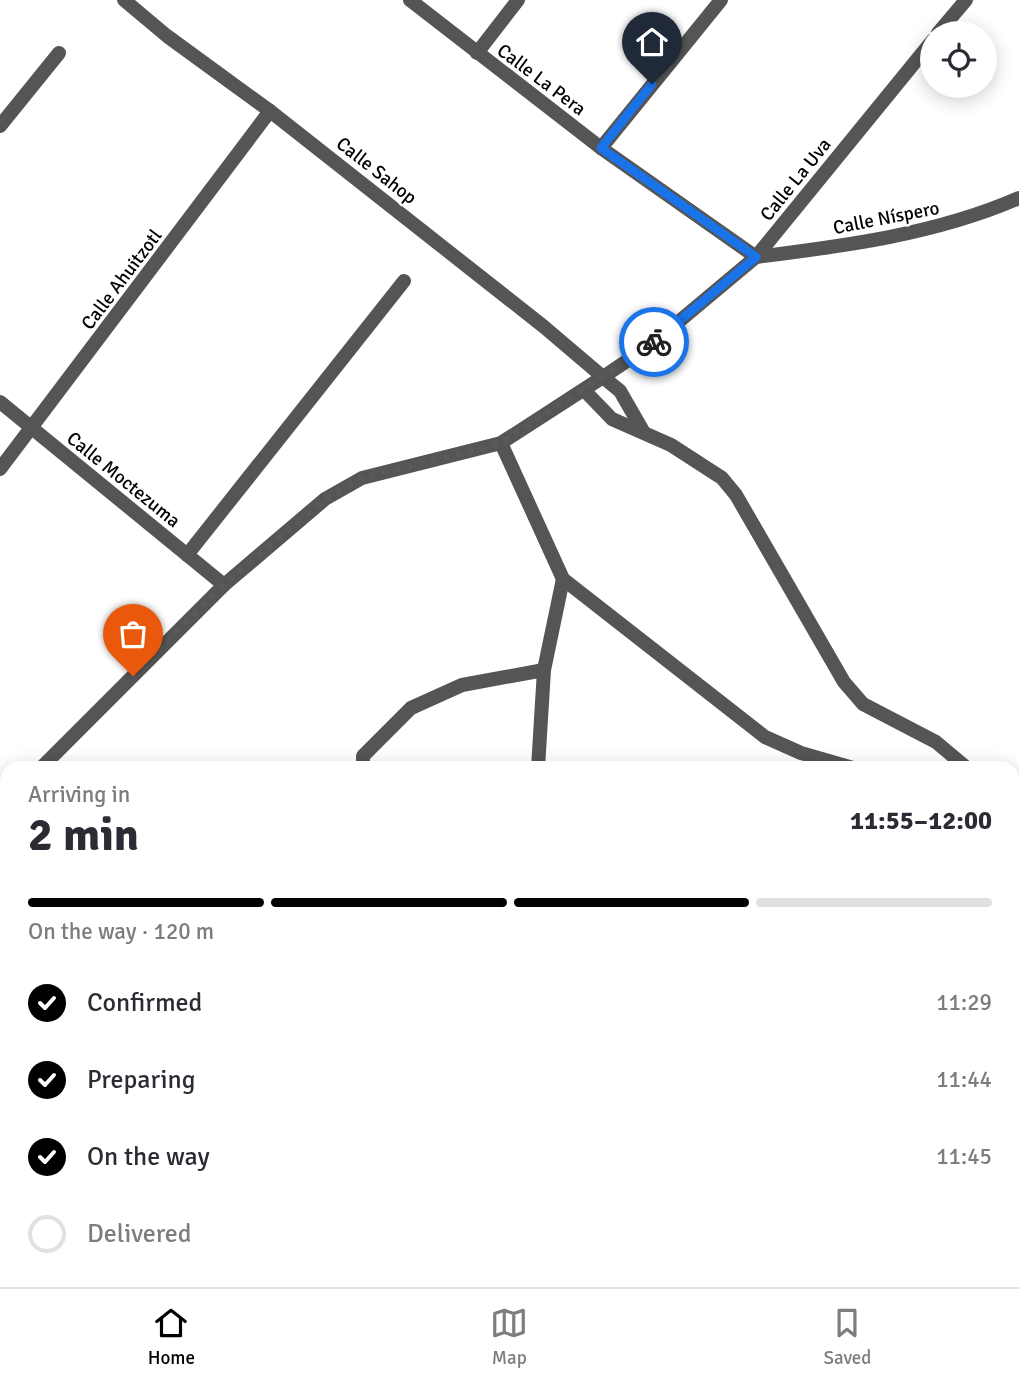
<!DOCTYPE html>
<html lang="en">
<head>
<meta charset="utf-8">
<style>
	body { margin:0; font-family:Signika,sans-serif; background:#f7f7f7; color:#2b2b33; height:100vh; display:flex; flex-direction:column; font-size:26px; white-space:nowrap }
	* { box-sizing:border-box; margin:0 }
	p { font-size:23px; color:#7c7c81 }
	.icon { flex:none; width:38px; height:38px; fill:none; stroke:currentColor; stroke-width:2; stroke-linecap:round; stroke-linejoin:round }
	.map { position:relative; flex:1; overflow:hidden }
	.details { position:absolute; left:0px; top:761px; width:1020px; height:527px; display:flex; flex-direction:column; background:#fff; border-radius:21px 21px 0 0; box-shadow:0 4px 18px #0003 }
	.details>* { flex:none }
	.tools { position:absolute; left:920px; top:21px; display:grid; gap:14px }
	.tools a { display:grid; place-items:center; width:77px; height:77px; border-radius:50%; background:#fff; box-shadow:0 4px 18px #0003; font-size:35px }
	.pin { position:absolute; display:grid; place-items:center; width:60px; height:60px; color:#fff; margin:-72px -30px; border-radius:50% 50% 50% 0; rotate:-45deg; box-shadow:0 0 7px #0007 }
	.pin .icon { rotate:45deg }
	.courier { position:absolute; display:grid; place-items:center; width:70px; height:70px; margin:-35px; border:5px solid #1a73e8; border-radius:50%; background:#fff; color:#222; box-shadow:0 2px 9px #0007 }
	.overview em { font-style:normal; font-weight:700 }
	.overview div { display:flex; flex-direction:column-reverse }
	.overview { display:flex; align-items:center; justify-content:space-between; height:119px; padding:0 28px }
	h1 { font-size:46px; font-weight:700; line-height:52px }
	.bar { display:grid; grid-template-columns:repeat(4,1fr); gap:10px 7px; align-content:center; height:84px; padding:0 28px }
	.bar i { height:9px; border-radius:5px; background:#e1e1e2 }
	.bar .active { background:#000 }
	.bar p { grid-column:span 4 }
	ol { padding:0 28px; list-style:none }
	li { display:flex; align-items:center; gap:21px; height:77px }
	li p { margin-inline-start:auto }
	li .icon { padding:7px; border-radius:50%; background:#000; color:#fff; stroke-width:4 }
	li:last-child { color:#7c7c81 }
	li i { width:38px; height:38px; border:4px solid #e1e1e2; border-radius:50% }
	.dock { display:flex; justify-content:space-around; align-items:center; height:98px; border-top:2px solid #e1e1e2; background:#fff; font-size:19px; color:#7c7c81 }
	.dock a { display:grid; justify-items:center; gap:4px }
	.dock .active { color:#000 }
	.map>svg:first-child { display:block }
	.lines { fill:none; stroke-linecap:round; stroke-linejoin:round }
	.trunk-casing { stroke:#dbdbdb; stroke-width:23 }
	.minor { stroke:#555; stroke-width:14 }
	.tertiary { stroke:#555; stroke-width:14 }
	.secondary { stroke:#222; stroke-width:14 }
	.trunk { stroke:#000; stroke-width:19 }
	.done { stroke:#595959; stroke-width:7; stroke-dasharray:0 12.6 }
	.route { stroke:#1a73e8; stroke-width:9 }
	.labels { text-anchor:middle; stroke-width:5; stroke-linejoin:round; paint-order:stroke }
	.street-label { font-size:19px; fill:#000; stroke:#fff }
</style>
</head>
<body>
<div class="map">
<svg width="1019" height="1287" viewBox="0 0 1019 1287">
	<rect width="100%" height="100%" fill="#fff"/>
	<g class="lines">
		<defs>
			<g id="trunk">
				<path d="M0 1017 7 1021"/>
				<path d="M0 1046 7 1050"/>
				<path d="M259 1281 263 1287"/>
				<path d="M299 1281 304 1287"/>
			</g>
		</defs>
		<use href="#trunk" class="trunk-casing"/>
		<g class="minor">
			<path d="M410 0 601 148 756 257C845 246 937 234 1019 198"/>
			<path d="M938 33 966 0"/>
			<path d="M477 53 518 0"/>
			<path d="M0 126 59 53"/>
			<path d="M601 148 721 0"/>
			<path d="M584 390 612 419 671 445 722 478 736 495 844 682 863 704 936 742 967 768"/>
			<path d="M0 402 224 585"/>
			<path d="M643 431 620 391 603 377 652 344 756 257 933 40"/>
			<path d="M501 443 563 579 765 737 801 753 853 768"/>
			<path d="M0 469 270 111"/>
			<path d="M187 555 404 281"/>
			<path d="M363 768V756L411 708 462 685 544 670"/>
			<path d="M538 768 544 670 563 579"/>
			<path d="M1013 794 1019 796"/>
			<path d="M0 1096 7 1132"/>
			<path d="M34 1281 35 1287"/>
		</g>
		<g class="tertiary">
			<path d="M41 768 224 585 325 499 362 478 501 443 603 377 543 326 270 111 167 36 124 0"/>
			<path d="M0 810 7 803"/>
		</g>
		<g class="secondary">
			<path d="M0 967 7 972"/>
			<path d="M0 1086 7 1090"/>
			<path d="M228 1281 234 1287"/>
			<path d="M338 1281 343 1287"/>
		</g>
		<use href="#trunk" class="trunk"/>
	</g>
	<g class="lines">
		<path class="done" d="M133 676 224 584 325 499 362 478 501 443 654 342"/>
		<path class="route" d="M652 84 601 148 756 257 654 342"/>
	</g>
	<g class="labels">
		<g class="street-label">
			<text transform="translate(542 79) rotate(37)" y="7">Calle La Pera</text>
			<text transform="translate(377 170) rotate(38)" y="7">Calle Sahop</text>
			<text transform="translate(795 179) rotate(-51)" y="7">Calle La Uva</text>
			<text transform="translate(886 217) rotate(-11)" y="7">Calle Níspero</text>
			<text transform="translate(121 279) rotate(-53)" y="7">Calle Ahuitzotl</text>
			<text transform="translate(124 479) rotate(39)" y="7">Calle Moctezuma</text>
		</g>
	</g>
</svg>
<div class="tools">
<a><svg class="icon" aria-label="locate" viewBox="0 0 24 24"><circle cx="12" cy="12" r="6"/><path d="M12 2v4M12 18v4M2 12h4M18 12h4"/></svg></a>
</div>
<div class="pin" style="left:133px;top:676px;background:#ea580c"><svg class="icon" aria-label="bag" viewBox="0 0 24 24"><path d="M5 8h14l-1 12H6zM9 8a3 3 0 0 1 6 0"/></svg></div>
<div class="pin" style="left:652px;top:84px;background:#1f2937"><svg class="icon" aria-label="home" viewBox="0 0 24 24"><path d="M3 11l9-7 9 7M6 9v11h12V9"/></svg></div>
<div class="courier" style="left:654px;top:342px"><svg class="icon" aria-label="bike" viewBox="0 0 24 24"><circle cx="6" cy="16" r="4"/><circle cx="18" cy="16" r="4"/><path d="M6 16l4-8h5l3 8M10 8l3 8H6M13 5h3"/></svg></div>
<section class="details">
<div class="overview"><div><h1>2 min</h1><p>Arriving in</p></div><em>11:55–12:00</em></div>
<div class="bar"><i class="active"></i><i class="active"></i><i class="active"></i><i></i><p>On the way · 120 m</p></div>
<ol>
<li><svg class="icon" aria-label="check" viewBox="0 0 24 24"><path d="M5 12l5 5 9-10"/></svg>Confirmed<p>11:29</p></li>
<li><svg class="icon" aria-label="check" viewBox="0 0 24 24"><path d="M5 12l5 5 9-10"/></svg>Preparing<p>11:44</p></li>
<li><svg class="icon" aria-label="check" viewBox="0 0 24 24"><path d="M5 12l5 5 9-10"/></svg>On the way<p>11:45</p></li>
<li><i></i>Delivered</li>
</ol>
</section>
</div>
<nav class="dock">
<a class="active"><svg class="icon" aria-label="home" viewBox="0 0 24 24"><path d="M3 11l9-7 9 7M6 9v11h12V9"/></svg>Home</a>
<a><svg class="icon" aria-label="map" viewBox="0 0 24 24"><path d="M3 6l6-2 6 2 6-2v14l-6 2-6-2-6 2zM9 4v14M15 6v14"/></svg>Map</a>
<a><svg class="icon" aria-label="saved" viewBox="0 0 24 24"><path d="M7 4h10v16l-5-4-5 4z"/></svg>Saved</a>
</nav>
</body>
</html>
